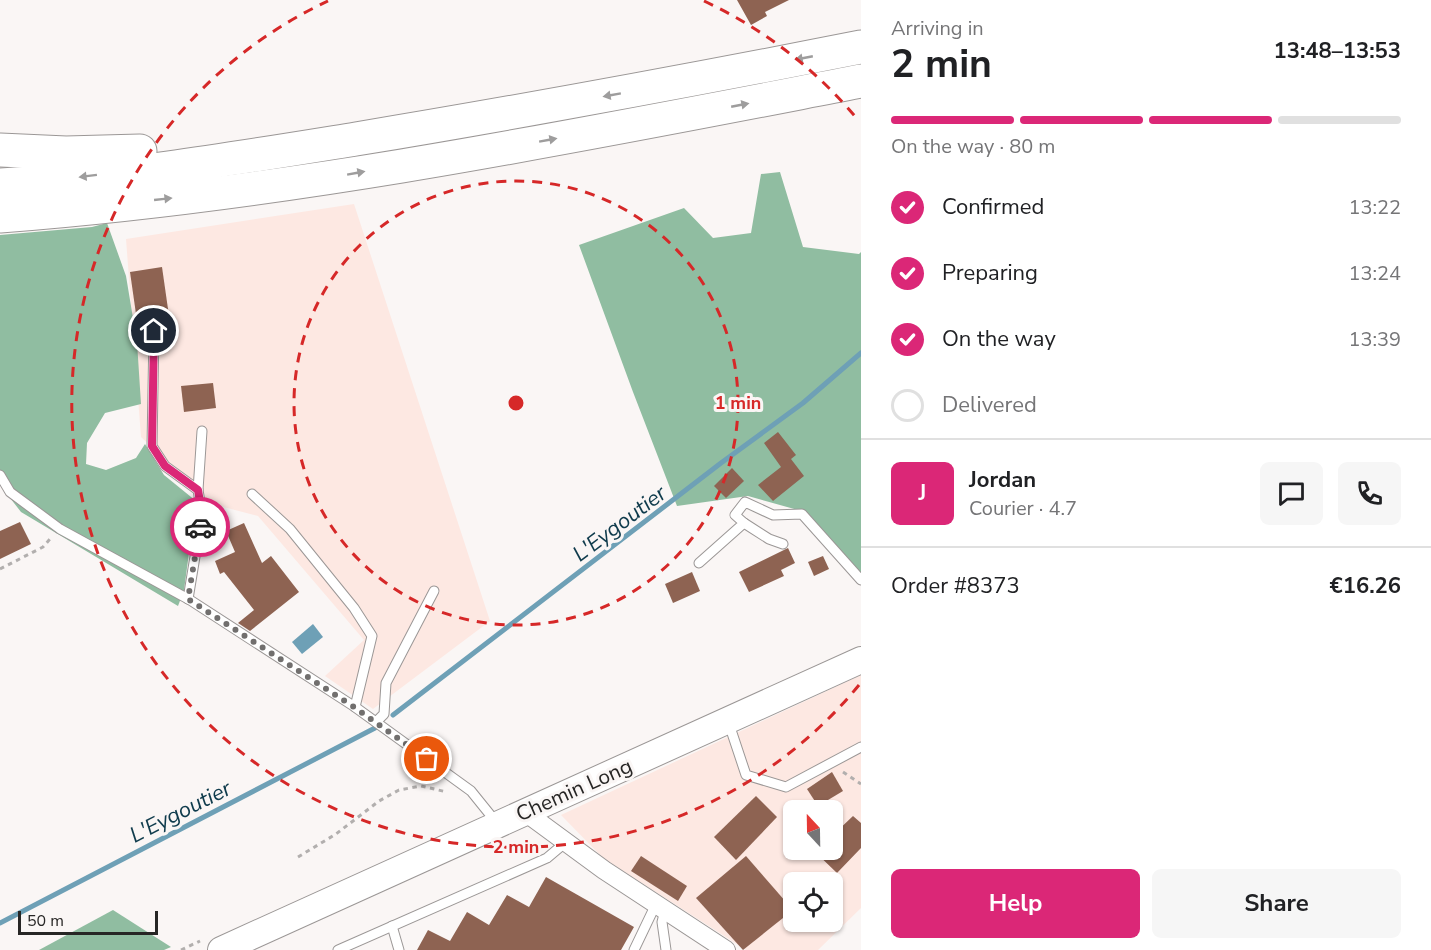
<!DOCTYPE html>
<html lang="en">
<head>
<meta charset="utf-8">
<style>
	body { margin:0; font-family:"Nunito Sans",sans-serif; background:#f6f6f6; color:#202124; height:100vh; display:flex; flex-direction:column; font-size:22px; white-space:nowrap }
	* { box-sizing:border-box; margin:0 }
	p { font-size:20px; color:#757577 }
	.icon { flex:none; width:33px; height:33px; fill:none; stroke:currentColor; stroke-width:2; stroke-linecap:round; stroke-linejoin:round }
	.map { position:relative; flex:1; overflow:hidden }
	.side { display:flex; flex-direction:column; background:#fff; width:570px }
	.side>* { flex:none }
	.needle { width:39px; rotate:338deg }
	.tools { position:absolute; left:783px; top:800px; display:grid; gap:12px }
	.tools a { display:grid; place-items:center; width:60px; height:60px; border-radius:9px; background:#fff; box-shadow:0 2px 4px #0004; font-size:30px }
	.scale { position:absolute; left:18px; bottom:15px; width:140px; box-sizing:border-box; padding-left:6px; border:3px solid #272625; border-top:0; font-size:16px; line-height:21px; white-space:nowrap; color:#272625; -webkit-text-stroke:4px #faf6f5; paint-order:stroke }
	.pin { position:absolute; display:grid; place-items:center; width:51px; height:51px; color:#fff; margin:-26px; border:3px solid #fff; border-radius:50%; box-shadow:0 2px 6px #0007 }
	.courier { position:absolute; display:grid; place-items:center; width:60px; height:60px; margin:-30px; border:4px solid #db2777; border-radius:50%; background:#fff; color:#222; box-shadow:0 2px 8px #0007 }
	.summary em { font-style:normal; font-weight:700 }
	.summary div { display:flex; flex-direction:column-reverse }
	.summary { display:flex; align-items:center; justify-content:space-between; height:102px; padding:0 30px }
	h1 { font-size:39px; font-weight:700; line-height:45px }
	.bar { display:grid; grid-template-columns:repeat(4,1fr); gap:9px 6px; align-content:center; height:72px; padding:0 30px }
	.bar i { height:8px; border-radius:4px; background:#e0e0e0 }
	.bar .active { background:#db2777 }
	.bar p { grid-column:span 4 }
	.line { display:flex; align-items:center; gap:15px; padding:0 30px; border-top:2px solid #e0e0e0 }
	.line div { flex:1 }
	.round { display:grid; place-items:center; flex:none; width:63px; height:63px; border-radius:9px; background:#f6f6f6 }
	ol { padding:0 30px; list-style:none }
	li { display:flex; align-items:center; gap:18px; height:66px }
	li p { margin-inline-start:auto }
	li .icon { padding:6px; border-radius:50%; background:#db2777; color:#fff; stroke-width:4 }
	li:last-child { color:#757577 }
	li i { width:33px; height:33px; border:3px solid #e0e0e0; border-radius:50% }
	.action { display:flex; gap:12px; margin-top:auto; padding:12px 30px }
	.action a { flex:1; height:69px; border-radius:9px; background:#db2777; color:#fff; font-size:24px; font-weight:700; line-height:69px; text-align:center }
	.action a+a { background:#f6f6f6; color:#202124 }
	main { display:flex; flex:1; min-height:0 }
	.map>svg:first-child { display:block }
	.industrial { fill:#fde8e2; fill-rule:evenodd }
	.forest { fill:#90bda1 }
	.water { fill:#6ea0b6 }
	.lines { fill:none; stroke-linecap:round; stroke-linejoin:round }
	.stream { stroke:#6ea0b6; stroke-width:5 }
	.building { fill:#8e6352 }
	.service-casing { stroke:#9b9796; stroke-width:11 }
	.minor-casing { stroke:#9b9796; stroke-width:20 }
	.secondary-casing { stroke:#9b9796; stroke-width:28 }
	.motorway-casing { stroke:#9b9796; stroke-width:35 }
	.path { stroke:#b2afae; stroke-width:3; stroke-dasharray:4.5 4.5; stroke-linecap:butt }
	.service { stroke:#fff; stroke-width:9 }
	.minor { stroke:#fff; stroke-width:18 }
	.secondary { stroke:#fff; stroke-width:26 }
	.motorway { stroke:#fff; stroke-width:33 }
	.oneway { fill:#9e9d9d }
	.done { stroke:#716f6e; stroke-width:6; stroke-dasharray:0 10.8 }
	.route { stroke:#db2777; stroke-width:8 }
	.ring { fill:none; stroke:#d62828; stroke-width:3; stroke-dasharray:10 8 }
	.labels { text-anchor:middle; stroke-width:6; stroke-linejoin:round; paint-order:stroke }
	.street-label { font-size:21px; fill:#272625; stroke:#faf6f5 }
	.water-label { font-size:22px; font-style:italic; fill:#0f3b4c; stroke:#faf6f5 }
	.centre { fill:#d62828; stroke:#faf6f5; stroke-width:3 }
	.ring-label { font-size:18px; text-anchor:middle; font-weight:bold; fill:#d62828; stroke:#faf6f5; stroke-width:6; stroke-linejoin:round; paint-order:stroke }
</style>
</head>
<body>
<main>
<div class="map">
<svg width="861" height="950" viewBox="0 0 861 950">
	<rect width="100%" height="100%" fill="#faf6f5"/>
	<g class="industrial">
		<path d="M354 204 490 621 373 709 325 676 364 640 258 516 212 504 141 437 126 239Z"/>
		<path d="M861 675V908L818 950H746L603 858 561 815ZM794 810H832V849H794ZM794 882H832V921H794Z"/>
	</g>
	<g class="forest">
		<path d="M780 172 803 247 859 254 861 252V574L805 512 748 496 677 506 633 392 579 245 684 208 713 238 751 233 761 174Z"/>
		<path d="M107 223 126 276 137 342 141 404 105 413 87 443 86 464 106 470 136 458 145 444 164 475 196 501 184 590 178 606 21 512 0 485V235L92 227Z"/>
		<path d="M113 910 171 947 164 950H39Z"/>
	</g>
	<path class="water" d="M313 624 323 637 302 654 292 642Z"/>
	<g class="lines">
		<g class="stream">
			<path d="M393 715 721 463 803 403 861 353"/>
			<path d="M0 923 375 728"/>
		</g>
	</g>
	<g class="building">
		<path d="M737 0H789L765 12 767 16 751 25Z"/>
		<path d="M162 267 170 323 138 328 130 272Z"/>
		<path d="M213 383 216 408 184 412 181 386Z"/>
		<path d="M778 432 796 455 791 459 804 476 773 501 758 485 781 467 764 443Z"/>
		<path d="M732 468 744 481 726 498 714 486Z"/>
		<path d="M20 522 31 544 0 559V531Z"/>
		<path d="M244 523 262 563 271 556 299 592 250 631 238 623 254 610 224 572 220 574 215 561 235 552 226 531Z"/>
		<path d="M788 548 795 563 781 570 784 576 749 592 739 572Z"/>
		<path d="M823 556 829 569 814 576 808 562Z"/>
		<path d="M692 572 700 591 673 603 665 584Z"/>
		<path d="M832 772 843 791 818 806 807 789Z"/>
		<path d="M756 796 777 817 736 860 714 837Z"/>
		<path d="M853 816 861 823V848L837 873 812 849H832V836Z"/>
		<path d="M641 856 687 886 678 901 631 871Z"/>
		<path d="M746 856 793 910 743 950 696 898Z"/>
		<path d="M546 877 634 927 621 950H417L428 930 450 941 467 912 489 925 507 895 529 907Z"/>
	</g>
	<g class="lines">
		<defs>
			<g id="service">
				<path d="M154 331 152 446 165 466 198 490 202 514 188 599"/>
				<path d="M0 475 10 492 60 529 190 600 355 707 471 791 496 822"/>
				<path d="M198 490 202 431"/>
				<path d="M252 494 290 529 354 608 372 636 355 707"/>
				<path d="M744 523 769 539 783 544"/>
				<path d="M699 563 744 523 735 515 745 502 773 515 802 514 861 580"/>
				<path d="M728 721 746 775 786 787 861 747"/>
				<path d="M376 722 384 714 386 683 434 591"/>
				<path d="M665 910 662 922 666 950"/>
				<path d="M392 926 399 950"/>
				<path d="M338 950 547 858 566 842"/>
				<path d="M634 950 656 904"/>
			</g>
			<path id="minor" d="M525 812 604 870 726 950"/>
			<path id="secondary" d="M221 950 861 660"/>
			<g id="motorway">
				<path d="M0 150 66 153 140 151"/>
				<path d="M0 185C119 178 238 158 356 139 525 111 693 80 861 47"/>
				<path d="M0 216C290 194 576 136 861 81"/>
			</g>
		</defs>
		<use href="#service" class="service-casing"/>
		<use href="#minor" class="minor-casing"/>
		<use href="#secondary" class="secondary-casing"/>
		<use href="#motorway" class="motorway-casing"/>
		<g class="path">
			<path d="M0 569 43 547 50 539"/>
			<path d="M843 772 861 784"/>
			<path d="M298 857 336 834 379 801 399 790 421 786 447 792"/>
			<path d="M181 950 200 941"/>
		</g>
		<use href="#service" class="service"/>
		<use href="#minor" class="minor"/>
		<use href="#secondary" class="secondary"/>
		<use href="#motorway" class="motorway"/>
	</g>
	<defs><path id="oneway-solid" d="M-6-.8H1V-3.2L6.5 0L1 3.2V.8H-6Z" transform="scale(1.5)"/></defs>
	<g class="oneway">
		<use href="#oneway-solid" transform="translate(804 58) rotate(169)"/>
		<use href="#oneway-solid" transform="translate(612 95) rotate(170)"/>
		<use href="#oneway-solid" transform="translate(740 105) rotate(-11)"/>
		<use href="#oneway-solid" transform="translate(548 140) rotate(-10)"/>
		<use href="#oneway-solid" transform="translate(356 173) rotate(-10)"/>
		<use href="#oneway-solid" transform="translate(88 176) rotate(173)"/>
		<use href="#oneway-solid" transform="translate(163 199) rotate(-6)"/>
	</g>
	<g class="lines">
		<path class="done" d="M200 527 188 599 354 707 427 759"/>
		<path class="route" d="M154 331 152 446 165 466 198 490 202 514 200 527"/>
	</g>
	<g class="ring">
		<circle cx="516" cy="403" r="222"/>
		<path d="M859 685A444 444 0 1 1 328 1M704 1A444 444 0 0 1 859 121"/>
	</g>
	<g class="labels">
		<g class="street-label">
			<text transform="translate(574 790) rotate(-24)" y="7">Chemin Long</text>
		</g>
		<g class="water-label">
			<text transform="translate(619 523) rotate(-37)" y="8">L'Eygoutier</text>
			<text transform="translate(180 811) rotate(-27)" y="8">L'Eygoutier</text>
		</g>
	</g>
	<circle cx="516" cy="403" r="9" class="centre"/>
	<g class="ring-label">
		<text x="738" y="409">1 min</text>
		<text x="516" y="853">2 min</text>
	</g>
</svg>
<div class="tools">
<a><svg class="needle" viewBox="-14 -14 28 28"><path d="M0-13l5 13h-10z" fill="#e53935"/><path d="M0 13l5-13h-10z" fill="#757577"/></svg></a>
<a><svg class="icon" aria-label="locate" viewBox="0 0 24 24"><circle cx="12" cy="12" r="6"/><path d="M12 2v4M12 18v4M2 12h4M18 12h4"/></svg></a>
</div>
<div class="scale">50 m</div>
<div class="pin" style="left:427px;top:759px;background:#ea580c"><svg class="icon" aria-label="bag" viewBox="0 0 24 24"><path d="M5 8h14l-1 12H6zM9 8a3 3 0 0 1 6 0"/></svg></div>
<div class="pin" style="left:154px;top:331px;background:#1f2937"><svg class="icon" aria-label="home" viewBox="0 0 24 24"><path d="M3 11l9-7 9 7M6 9v11h12V9"/></svg></div>
<div class="courier" style="left:200px;top:527px"><svg class="icon" aria-label="car" viewBox="0 0 24 24"><path d="M5 17H2v-5l4-1 3-4h7l3 4 3 1v5h-3M9 17h6M6 11h13"/><circle cx="7" cy="17" r="2"/><circle cx="17" cy="17" r="2"/></svg></div>
</div>
<section class="side">
<div class="summary"><div><h1>2 min</h1><p>Arriving in</p></div><em>13:48–13:53</em></div>
<div class="bar"><i class="active"></i><i class="active"></i><i class="active"></i><i></i><p>On the way · 80 m</p></div>
<ol>
<li><svg class="icon" aria-label="check" viewBox="0 0 24 24"><path d="M5 12l5 5 9-10"/></svg>Confirmed<p>13:22</p></li>
<li><svg class="icon" aria-label="check" viewBox="0 0 24 24"><path d="M5 12l5 5 9-10"/></svg>Preparing<p>13:24</p></li>
<li><svg class="icon" aria-label="check" viewBox="0 0 24 24"><path d="M5 12l5 5 9-10"/></svg>On the way<p>13:39</p></li>
<li><i></i>Delivered</li>
</ol>
<div class="line" style="height:108px"><b class="round" style="background:#db2777;color:#fff">J</b><div><b>Jordan</b><p>Courier · 4.7</p></div><a class="round"><svg class="icon" aria-label="chat" viewBox="0 0 24 24"><path d="M4 5h16v11H9l-5 4z"/></svg></a><a class="round"><svg class="icon" aria-label="phone" viewBox="0 0 24 24"><path d="M5 4h4l2 5-3 2q2 4 5 5l2-3 5 2v4C11 20 4 13 5 4z"/></svg></a></div>
<div class="line" style="height:78px"><div>Order #8373</div><b>€16.26</b></div>
<div class="action"><a>Help</a><a>Share</a></div>
</section>
</main>
</body>
</html>
